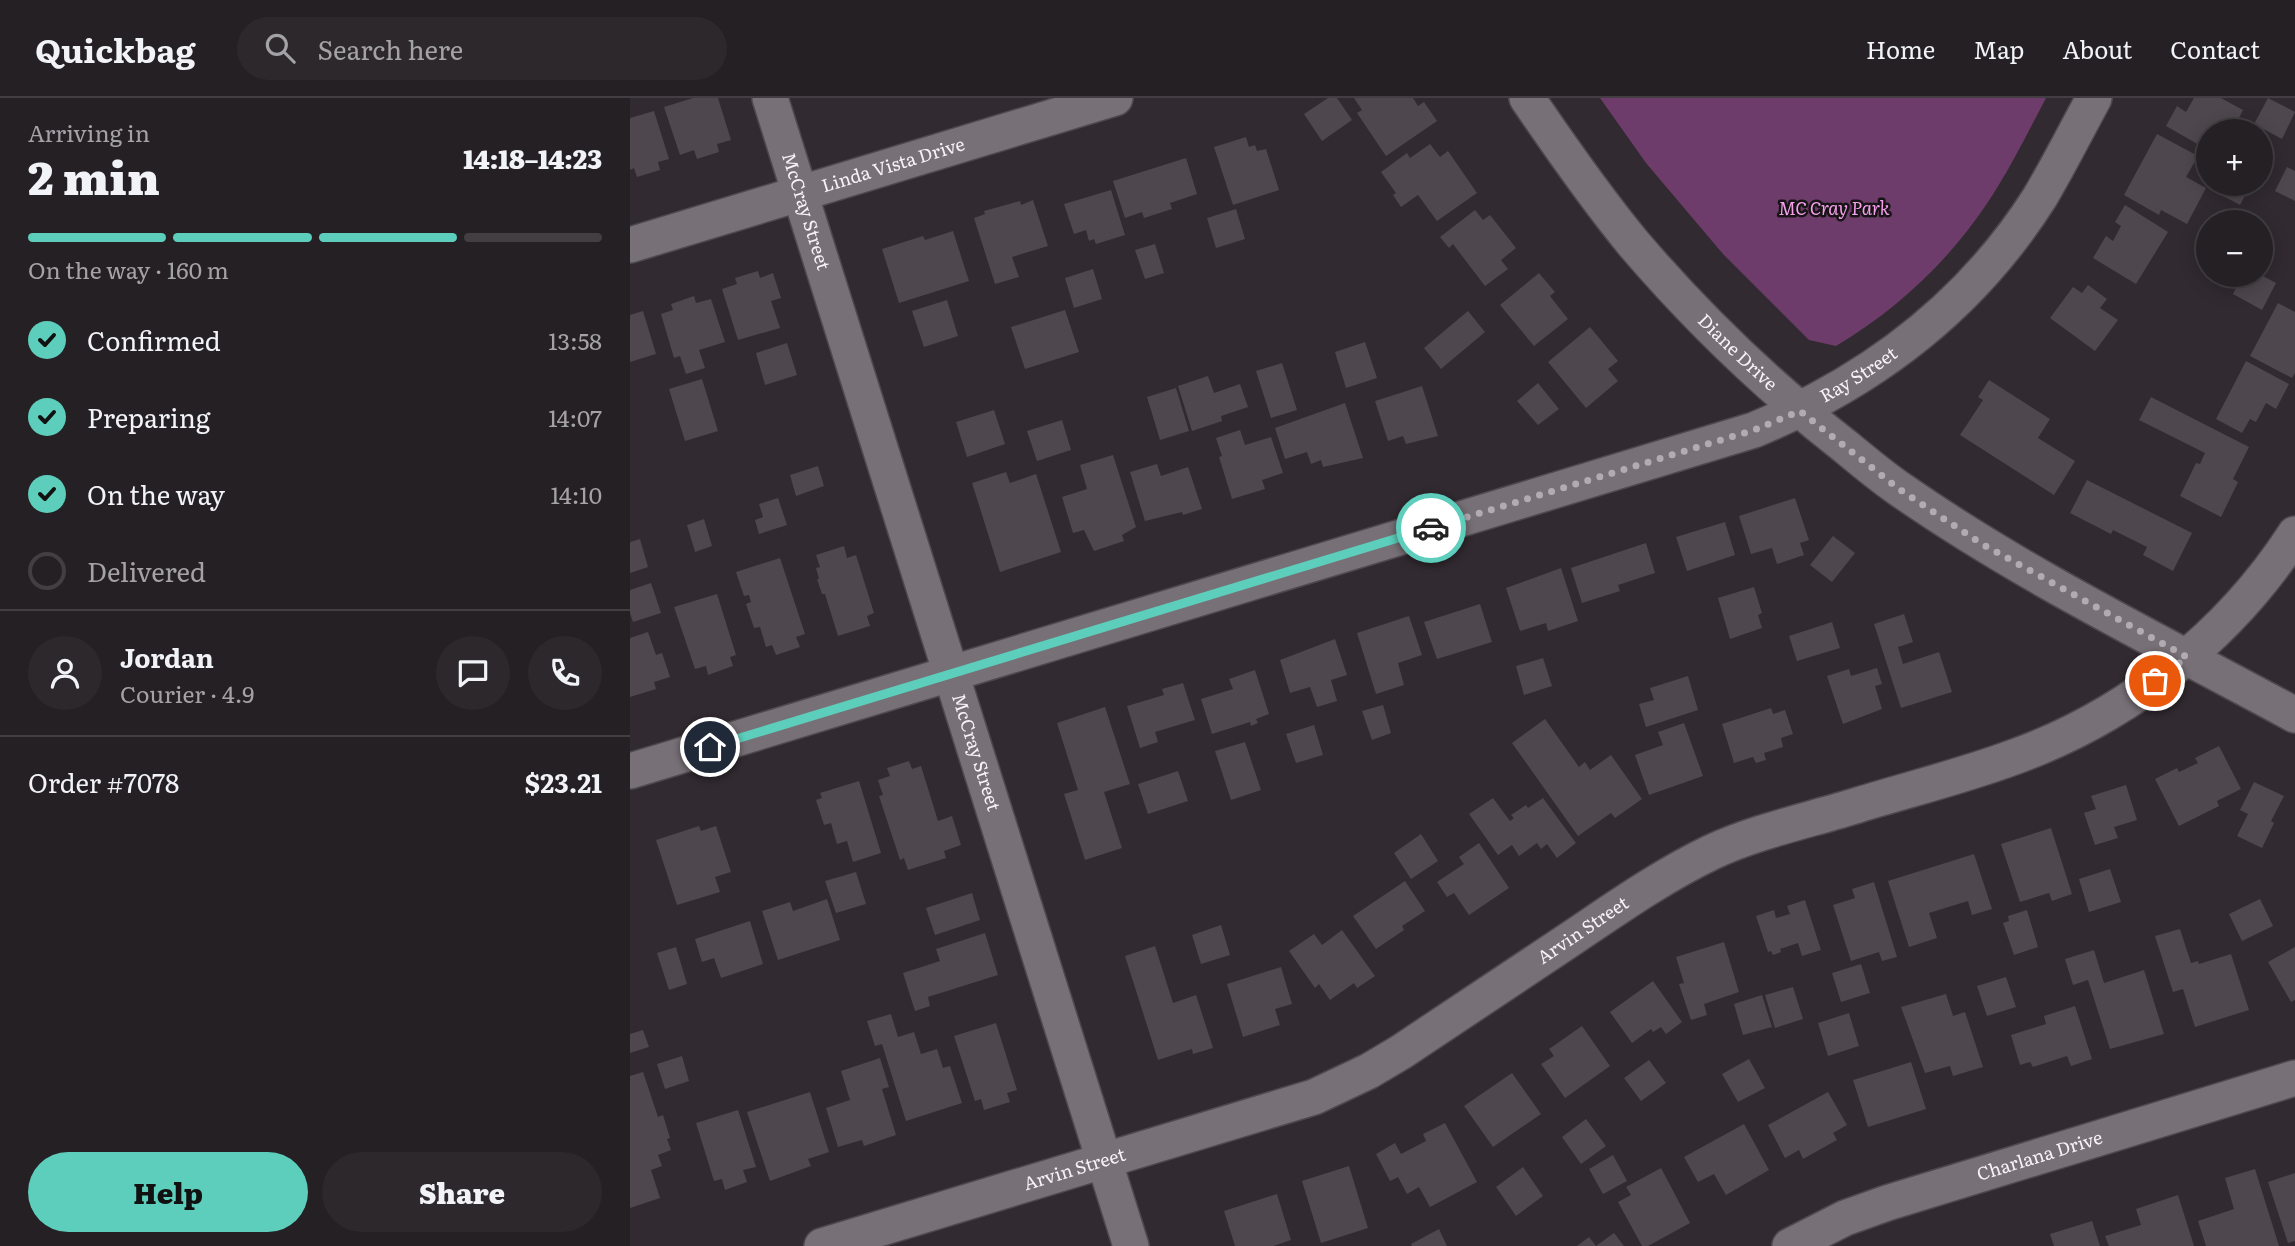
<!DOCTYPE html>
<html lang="en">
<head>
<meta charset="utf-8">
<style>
	body { margin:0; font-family:Literata,serif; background:#2d282c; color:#f1f3f6; height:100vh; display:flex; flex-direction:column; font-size:26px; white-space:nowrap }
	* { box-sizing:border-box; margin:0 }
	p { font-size:23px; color:#a3a3a6 }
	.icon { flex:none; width:38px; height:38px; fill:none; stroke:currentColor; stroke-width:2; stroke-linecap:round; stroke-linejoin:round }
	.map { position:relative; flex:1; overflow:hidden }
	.panel { display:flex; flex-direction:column; background:#252024; width:630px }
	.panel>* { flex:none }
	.buttons { position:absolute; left:1566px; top:21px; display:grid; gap:14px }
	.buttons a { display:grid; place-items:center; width:77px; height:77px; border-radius:50%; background:#252024; box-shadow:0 4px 18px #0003,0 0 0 2px #423e41; font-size:35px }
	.pin { position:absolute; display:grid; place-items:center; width:60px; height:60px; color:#fff; margin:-30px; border:4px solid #fff; border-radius:50%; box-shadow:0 2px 7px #0007 }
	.courier { position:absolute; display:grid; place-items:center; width:70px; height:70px; margin:-35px; border:5px solid #5ccebb; border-radius:50%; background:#fff; color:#222; box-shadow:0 2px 9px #0007 }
	.headline em { font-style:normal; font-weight:800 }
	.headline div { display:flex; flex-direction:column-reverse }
	.headline { display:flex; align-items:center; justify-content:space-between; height:119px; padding:0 28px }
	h1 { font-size:46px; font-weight:800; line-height:52px }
	.bar { display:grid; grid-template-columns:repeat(4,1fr); gap:10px 7px; align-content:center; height:84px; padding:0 28px }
	.bar i { height:9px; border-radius:5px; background:#423e41 }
	.bar .selected { background:#5ccebb }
	.bar p { grid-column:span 4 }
	.line { display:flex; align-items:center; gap:18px; padding:0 28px; border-top:2px solid #423e41 }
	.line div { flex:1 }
	.round { display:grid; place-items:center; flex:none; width:74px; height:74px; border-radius:37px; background:#2d282c }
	ol { padding:0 28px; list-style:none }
	li { display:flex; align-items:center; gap:21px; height:77px }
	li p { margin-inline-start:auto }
	li .icon { padding:7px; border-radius:50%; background:#5ccebb; color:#111; stroke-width:4 }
	li:last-child { color:#a3a3a6 }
	li i { width:38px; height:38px; border:4px solid #423e41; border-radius:50% }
	.action { display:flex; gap:14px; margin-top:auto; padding:14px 28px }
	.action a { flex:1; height:80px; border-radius:42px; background:#5ccebb; color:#111; font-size:28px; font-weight:800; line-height:80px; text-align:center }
	.action a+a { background:#2d282c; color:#f1f3f6 }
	header { display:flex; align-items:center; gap:42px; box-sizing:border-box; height:98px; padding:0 35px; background:#252024; border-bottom:2px solid #423e41 }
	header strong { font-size:33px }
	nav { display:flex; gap:38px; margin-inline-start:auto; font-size:24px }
	.search { width:490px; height:63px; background:#2d282c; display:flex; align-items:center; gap:18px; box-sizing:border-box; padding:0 24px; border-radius:38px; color:#a3a3a6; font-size:26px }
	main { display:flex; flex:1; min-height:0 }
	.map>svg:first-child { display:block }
	.green { fill:#6e3c6a }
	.building { fill:#4e474d }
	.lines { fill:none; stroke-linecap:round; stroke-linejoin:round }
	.minor-casing { stroke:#4e494d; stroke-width:38 }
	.minor { stroke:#777076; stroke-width:35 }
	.done { stroke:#b2acb1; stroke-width:7; stroke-dasharray:0 12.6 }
	.route { stroke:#5ccebb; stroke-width:9 }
	.labels { text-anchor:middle; stroke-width:5; stroke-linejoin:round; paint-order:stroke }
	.street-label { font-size:18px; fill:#f7f2f6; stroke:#171416 }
	.park-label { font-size:18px; font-style:italic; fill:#f7a0ee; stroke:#171416 }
</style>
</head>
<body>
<header>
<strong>Quickbag</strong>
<div class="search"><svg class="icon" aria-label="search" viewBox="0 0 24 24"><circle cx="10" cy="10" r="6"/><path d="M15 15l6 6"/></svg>Search here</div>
<nav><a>Home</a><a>Map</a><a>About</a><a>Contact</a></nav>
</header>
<main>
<section class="panel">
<div class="headline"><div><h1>2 min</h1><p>Arriving in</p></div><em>14:18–14:23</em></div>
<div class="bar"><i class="selected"></i><i class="selected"></i><i class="selected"></i><i></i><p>On the way · 160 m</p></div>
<ol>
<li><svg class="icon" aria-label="check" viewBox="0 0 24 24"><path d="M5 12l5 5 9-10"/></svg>Confirmed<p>13:58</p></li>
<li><svg class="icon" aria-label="check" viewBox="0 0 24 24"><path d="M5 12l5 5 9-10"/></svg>Preparing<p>14:07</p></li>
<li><svg class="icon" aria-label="check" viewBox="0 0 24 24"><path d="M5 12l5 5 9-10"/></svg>On the way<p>14:10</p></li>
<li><i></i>Delivered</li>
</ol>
<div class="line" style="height:126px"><a class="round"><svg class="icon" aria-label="person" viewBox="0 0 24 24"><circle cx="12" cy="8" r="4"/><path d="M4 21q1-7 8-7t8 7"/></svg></a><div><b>Jordan</b><p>Courier · 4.9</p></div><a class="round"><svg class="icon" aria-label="chat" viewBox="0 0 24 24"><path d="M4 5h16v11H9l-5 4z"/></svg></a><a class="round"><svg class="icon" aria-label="phone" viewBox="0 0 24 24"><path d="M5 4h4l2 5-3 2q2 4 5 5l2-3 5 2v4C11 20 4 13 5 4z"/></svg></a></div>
<div class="line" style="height:91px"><div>Order #7078</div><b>$23.21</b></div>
<div class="action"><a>Help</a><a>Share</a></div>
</section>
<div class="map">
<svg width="1665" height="1148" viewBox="0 0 1665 1148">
	<rect width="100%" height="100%" fill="#312a30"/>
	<path class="green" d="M970 0H1416C1397 36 1379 73 1356 107 1317 165 1265 213 1206 248L1179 242 1093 156 1016 65Z"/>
	<g class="building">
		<path d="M63 0H88L101 42 87 46 89 54 67 61 64 52 50 57 34 9Z"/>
		<path d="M698 0H707L722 22 692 43 674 16Z"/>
		<path d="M724 0H783L788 8 794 4 807 23 756 58 727 15 732 12Z"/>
		<path d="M1564 0H1591L1613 12 1607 24 1615 28 1612 33H1578V52L1536 28 1547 8 1556 14Z"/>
		<path d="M1638 0 1665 14 1652 41 1624 26Z"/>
		<path d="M24 13 39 61 28 64 30 72 7 79 4 70 0 72V20Z"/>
		<path d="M1527 36 1568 58 1556 79 1576 90 1557 126 1531 112 1529 117 1494 97Z"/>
		<path d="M616 39 619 49 625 47 627 53 636 51 649 92 603 107 584 49Z"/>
		<path d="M800 46 810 59 818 53 847 95 807 123 788 97 771 109 763 97 766 95 751 74 777 55 780 60Z"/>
		<path d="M556 60 567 96 540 105 542 111 514 120 512 114 495 120 483 83Z"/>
		<path d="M1657 69 1665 73V103L1645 93Z"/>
		<path d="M1585 86H1621L1610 107 1582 92Z"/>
		<path d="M481 92 495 137 466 146 464 141 459 143 456 132 444 136 434 106Z"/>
		<path d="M403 102 418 148 382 159 389 179 365 186 344 120 355 116 354 113 390 103 391 107Z"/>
		<path d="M1495 107 1538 134 1506 186 1463 160 1476 138 1483 143 1491 128 1485 124Z"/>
		<path d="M606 111 615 141 586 150 577 120Z"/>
		<path d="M845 112 853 122 860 117 886 150 871 162 878 171 855 188 823 146 819 150 810 139Z"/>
		<path d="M323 133 339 183 269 205 252 151 293 138 295 142Z"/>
		<path d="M525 146 534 175 515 181 505 152Z"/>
		<path d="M463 171 472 201 444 210 435 180Z"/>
		<path d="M128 173 130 180 143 175 151 200 141 203 150 230 108 242 92 191 107 186 105 180Z"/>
		<path d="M909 175 925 194 920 198 938 221 904 248 870 207Z"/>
		<path d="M1613 177H1631L1646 185 1632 212 1603 196Z"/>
		<path d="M1458 187 1477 201 1470 210 1488 222 1465 253 1420 220 1443 189 1452 195Z"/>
		<path d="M64 198 66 205 81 201 95 244 69 252 75 270 56 276 50 258 44 260 31 216 43 212 41 206Z"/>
		<path d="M317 202 328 238 294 249 282 213Z"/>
		<path d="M1648 205 1665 214V275L1662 280 1620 258Z"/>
		<path d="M435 212 449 254 395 271 381 229Z"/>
		<path d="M13 213 26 256 0 264V217Z"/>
		<path d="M838 213 855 234 811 271 794 250Z"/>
		<path d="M960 229 988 263 978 271 988 283 956 310 918 264Z"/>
		<path d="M735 244 747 280 716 290 705 254Z"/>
		<path d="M157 245 167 277 135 287 126 255Z"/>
		<path d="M1616 263 1659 286 1646 311 1636 305 1626 324 1620 321 1612 335 1586 321Z"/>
		<path d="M652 265 667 312 641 320 626 273Z"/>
		<path d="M578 278 584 295 610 286 618 309 591 318 592 323 562 333 548 288Z"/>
		<path d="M72 281 88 333 55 343 39 291Z"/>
		<path d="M1359 282 1420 321 1408 340 1445 363 1424 397 1330 337 1353 302 1348 299Z"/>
		<path d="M908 285 929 311 908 327 887 303Z"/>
		<path d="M792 288 808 338 776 346 773 338 758 343 745 303Z"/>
		<path d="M546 290 559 333 530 342 517 299Z"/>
		<path d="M1521 299 1619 349 1603 381 1608 384 1591 419 1550 398 1566 365 1570 366 1575 355 1509 322Z"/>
		<path d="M715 305 733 360 693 369 691 362 681 366 677 354 655 361 645 330Z"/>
		<path d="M364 312 375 346 337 359 326 324Z"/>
		<path d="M432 322 441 352 407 363 397 333Z"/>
		<path d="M610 332 615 347 641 339 653 375 632 382 635 391 602 401 589 359 592 358 586 340Z"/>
		<path d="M483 357 506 429 492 437 494 443 464 453 454 432 443 435 432 399 457 391 450 367Z"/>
		<path d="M527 366 531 378 558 369 572 411 553 417 552 414 515 423 500 374Z"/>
		<path d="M188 368 194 388 166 398 160 377Z"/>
		<path d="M376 374 380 385 406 376 431 454 370 474 342 385Z"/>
		<path d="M1457 382 1562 435 1543 473 1513 457 1517 449 1483 432 1481 436 1440 415Z"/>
		<path d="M148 400 157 427 129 436 125 422 133 419 129 406Z"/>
		<path d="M1165 400 1179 442 1170 445 1174 457 1147 466 1142 450 1121 456 1109 418Z"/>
		<path d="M74 421 82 448 65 454 57 427Z"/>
		<path d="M1095 424 1105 457 1057 473 1046 439Z"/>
		<path d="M1203 438 1225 455 1202 484 1180 467Z"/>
		<path d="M10 441 18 469 0 475V444Z"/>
		<path d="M1016 445 1025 475 988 487 990 493 952 505 941 470Z"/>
		<path d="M214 448 217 460 226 457 244 515 237 518 240 528 208 538 195 496H192L187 481H189L186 470 190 469 186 457Z"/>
		<path d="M150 460 175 536 166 539 170 549 146 557 142 547 136 549 130 529 124 530 116 506 121 504 119 497 114 498 106 474Z"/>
		<path d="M931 470 948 523 918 533 916 525 890 533 876 490Z"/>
		<path d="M21 485 31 515 3 524 0 515V492Z"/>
		<path d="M1124 489 1132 515 1128 517 1132 530 1100 541 1088 500Z"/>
		<path d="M87 496 106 557 100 559 103 568 78 577 76 568 65 571 44 509Z"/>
		<path d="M850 506 862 544 807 561 794 524Z"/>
		<path d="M1274 516 1283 544 1268 549 1273 566 1309 554 1322 594 1271 610 1244 526Z"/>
		<path d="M779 518 792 557 768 565 774 587 746 596 727 535Z"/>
		<path d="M1202 524 1210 550 1167 563 1159 538Z"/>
		<path d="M18 534 26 557 32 555 40 579 24 584 26 591 0 599V540Z"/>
		<path d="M705 541 717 577 701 582 707 603 687 609 680 589 660 595 650 562Z"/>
		<path d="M913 560 922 588 894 597 886 568Z"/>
		<path d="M1247 570 1252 586 1245 588 1252 611 1213 626 1197 578 1219 571 1221 578Z"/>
		<path d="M625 572 639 616 626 621 628 625 621 628 620 624 582 636 571 601 603 591 599 581Z"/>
		<path d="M1058 578 1068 612 1016 629 1009 606 1024 602 1020 590Z"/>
		<path d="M553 585 565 622 525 634 528 644 510 650 497 608 534 597 532 591Z"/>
		<path d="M753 607 761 635 742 642 732 613Z"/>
		<path d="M475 609 500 686 474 694 492 750 455 762 434 696 448 692 427 625Z"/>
		<path d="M1141 610 1143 616 1155 612 1163 636 1151 640 1153 649 1134 655 1136 662 1126 665 1123 659 1104 665 1092 626Z"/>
		<path d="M915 621 949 669 955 664 960 672 981 657 1012 701 985 720 981 715 948 738 882 645Z"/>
		<path d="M1054 625 1073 678 1019 697 1005 657 1033 647 1028 634Z"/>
		<path d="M684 627 693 657 666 665 656 636Z"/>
		<path d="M615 644 631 692 601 702 585 653Z"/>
		<path d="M1589 648 1611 691 1587 703 1589 708 1549 728 1525 681 1547 670 1549 674 1568 665 1565 660Z"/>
		<path d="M279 663 282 671 291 668 308 723 322 718 331 747 314 753 316 760 278 772 274 760 270 762 249 698 253 697 248 682 260 678 257 670Z"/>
		<path d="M548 673 558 703 518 716 508 686Z"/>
		<path d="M229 683 251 755 223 764 217 743 207 746 201 725 194 727 186 702 192 700 190 695Z"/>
		<path d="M1624 684 1654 698 1641 723 1644 725 1632 750 1607 738 1618 716 1610 712Z"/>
		<path d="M1496 687 1507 722 1484 729 1488 740 1465 747 1454 715 1466 711 1461 698Z"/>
		<path d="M863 700 880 723 884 720 881 717 896 707 898 710 913 700 946 745 927 760 917 746 911 751 907 745 889 758 882 747 868 757 839 716Z"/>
		<path d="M69 728 71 733 86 728 101 774 85 779 90 794 47 807 26 742Z"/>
		<path d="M1421 730 1442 796 1422 803 1419 795 1390 804 1371 746Z"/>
		<path d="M791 736 808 763 781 781 764 755Z"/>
		<path d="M849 745 879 790 839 817 824 795 817 799 807 784 834 766 829 759Z"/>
		<path d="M1344 756 1362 811 1342 817 1338 803 1299 815 1307 840 1279 849 1258 783Z"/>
		<path d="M1480 771 1491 804 1459 814 1449 781Z"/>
		<path d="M226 774 236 806 206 815 195 783Z"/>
		<path d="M775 783 795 813 772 828 774 832 746 851 723 818Z"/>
		<path d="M1244 784 1267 859 1252 863 1249 854 1221 863 1203 807 1225 800 1222 791Z"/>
		<path d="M342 795 350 822 305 837 296 810Z"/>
		<path d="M197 801 210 842 148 862 132 813 160 804 163 813Z"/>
		<path d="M1630 801 1643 828 1612 843 1599 816Z"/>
		<path d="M1175 802 1191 852 1172 858 1168 845 1150 851 1151 854 1143 857 1141 853 1138 854 1126 818 1144 812 1146 820 1160 816 1157 808Z"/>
		<path d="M1397 812 1408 849 1384 857 1373 825 1379 823 1378 818Z"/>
		<path d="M120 823 133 866 91 880 84 860 72 864 65 841Z"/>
		<path d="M591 827 600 857 571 866 562 837Z"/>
		<path d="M1550 831 1561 865 1568 863 1569 866 1601 856 1619 912 1565 929 1553 891 1543 894 1525 838Z"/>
		<path d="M712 832 745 878 727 890 724 885 700 902 689 886 685 890 659 853 684 836 692 847Z"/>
		<path d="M355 835 368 877 298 899 300 908 285 913 273 875 310 863 306 851Z"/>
		<path d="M1094 844 1109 894 1074 906 1077 917 1061 922 1049 886 1054 885 1046 859Z"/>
		<path d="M525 848 543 905 566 897 583 950 563 956 562 951 528 962 495 858Z"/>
		<path d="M46 849 57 886 39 892 27 855Z"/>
		<path d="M1665 849V902L1661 904 1638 864Z"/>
		<path d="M1464 852 1474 885 1514 872 1534 936 1480 951 1458 882 1443 887 1435 861Z"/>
		<path d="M1231 866 1240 895 1211 904 1202 875Z"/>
		<path d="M651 869 662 906 645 911 650 927 613 939 597 886Z"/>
		<path d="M1376 879 1386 909 1357 918 1347 888Z"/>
		<path d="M1023 883 1052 924 1036 936 1031 929 1023 934 1021 931 1002 945 980 914Z"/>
		<path d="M1163 889 1173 921 1145 930 1135 897Z"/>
		<path d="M1316 896 1323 918 1335 914 1353 969 1323 978 1320 968 1295 975 1271 909Z"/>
		<path d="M1132 897 1142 929 1113 937 1104 906Z"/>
		<path d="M1445 908 1462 961 1441 968 1437 958 1403 969 1400 964 1390 967 1381 937 1416 926 1414 918Z"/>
		<path d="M1219 915 1229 948 1198 958 1188 925Z"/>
		<path d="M261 916 268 939 284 934 291 956 307 951 313 970 320 968 332 1005 276 1023 252 946 245 948 237 923Z"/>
		<path d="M366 925 387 992 377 995 380 1004 354 1012 351 1001 345 1003 324 938Z"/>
		<path d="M952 928 980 968 935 1000 911 966 924 958 919 951Z"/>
		<path d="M13 932 19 949 0 955V936Z"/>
		<path d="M52 958 59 983 35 991 27 966Z"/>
		<path d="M250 960 259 989 252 991 266 1037 234 1048 232 1042 208 1049 196 1010 220 1002 211 973Z"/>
		<path d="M1119 961 1135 990 1108 1004 1092 976Z"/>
		<path d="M1019 962 1036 985 1011 1003 994 980Z"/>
		<path d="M1281 964 1296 1011 1238 1029 1223 982Z"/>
		<path d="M13 974 28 1019 33 1017 40 1040 37 1041 41 1052 28 1057 32 1068 21 1072 30 1100 0 1110V978Z"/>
		<path d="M882 975 911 1016 863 1049 834 1008Z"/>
		<path d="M180 994 199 1054 178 1061 181 1068 140 1083 117 1014Z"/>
		<path d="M1198 994 1217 1027 1203 1035 1207 1042 1173 1061 1169 1052 1155 1060 1138 1027Z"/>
		<path d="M108 1012 126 1069 113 1072 117 1084 95 1092 92 1081 84 1083 66 1025Z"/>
		<path d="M956 1021 976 1048 951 1066 932 1039Z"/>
		<path d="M815 1025 847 1084 800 1109 789 1089 777 1096 768 1079 760 1083 746 1056 765 1045 771 1056 796 1043 793 1036Z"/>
		<path d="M1114 1026 1139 1072 1096 1097 1084 1076 1068 1084 1054 1059Z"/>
		<path d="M983 1057 997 1083 973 1096 959 1071Z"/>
		<path d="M719 1068 738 1130 691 1145 672 1083Z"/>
		<path d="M893 1069 913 1098 886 1118 866 1089Z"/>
		<path d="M1031 1070 1060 1125 1018 1148H1012L988 1104 1001 1097 996 1089Z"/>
		<path d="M1625 1071 1649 1148H1576L1568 1123 1604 1111 1595 1080Z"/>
		<path d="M1665 1075V1143L1658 1145 1638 1084Z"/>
		<path d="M647 1096 661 1142 643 1148H605L594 1113Z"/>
		<path d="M1548 1097 1564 1148H1479L1475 1138 1511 1127 1506 1111Z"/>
		<path d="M1462 1123 1470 1148H1424L1420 1136Z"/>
		<path d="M809 1131 817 1148H782L781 1146Z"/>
		<path d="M984 1135 994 1148H947L959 1139 966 1148Z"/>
	</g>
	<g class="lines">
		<defs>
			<g id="minor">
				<path id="s1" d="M140 0 501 1148"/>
				<path id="s2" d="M897 0C931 50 965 99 1003 145 1067 220 1139 289 1216 349 1234 364 1252 379 1271 392 1395 478 1532 545 1665 617"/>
				<path id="s3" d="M0 147 485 0"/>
				<path id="s4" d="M0 673 1124 332C1242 283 1341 208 1410 99 1429 67 1446 33 1464 0"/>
				<path id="s5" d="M192 1148 684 999 739 973 771 954C828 916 885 878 942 840 988 809 1032 778 1082 754 1127 733 1180 722 1228 707 1280 691 1333 678 1384 659 1498 618 1599 538 1665 436"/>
				<path id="s6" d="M1160 1148 1215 1120 1257 1105 1665 980"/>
			</g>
		</defs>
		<use href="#minor" class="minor-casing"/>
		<use href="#minor" class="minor"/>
	</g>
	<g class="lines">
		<path class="done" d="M801 430 1124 332 1170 313 1269 391 1352 446 1557 559 1525 583"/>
		<path class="route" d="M80 649 801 430"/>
	</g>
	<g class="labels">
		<g class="street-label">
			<text dy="6" stroke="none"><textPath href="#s3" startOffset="275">Linda Vista Drive</textPath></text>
			<text dy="6" stroke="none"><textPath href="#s1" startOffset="119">McCray Street</textPath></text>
			<text dy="6" stroke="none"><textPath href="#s2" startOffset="331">Diane Drive</textPath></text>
			<text dy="6" stroke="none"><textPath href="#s4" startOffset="1293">Ray Street</textPath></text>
			<text dy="6" stroke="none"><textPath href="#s1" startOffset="686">McCray Street</textPath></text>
			<text dy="6" stroke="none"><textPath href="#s5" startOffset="831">Arvin Street</textPath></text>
			<text dy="6" stroke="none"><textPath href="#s6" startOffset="266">Charlana Drive</textPath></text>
			<text dy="6" stroke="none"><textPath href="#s5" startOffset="264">Arvin Street</textPath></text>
		</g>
		<g class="park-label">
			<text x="1204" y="117">MC Cray Park</text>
		</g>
	</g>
</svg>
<div class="buttons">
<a>+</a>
<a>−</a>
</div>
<div class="pin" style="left:1525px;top:583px;background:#ea580c"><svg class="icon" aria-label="bag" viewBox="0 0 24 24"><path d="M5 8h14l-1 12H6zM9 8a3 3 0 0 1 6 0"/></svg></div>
<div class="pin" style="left:80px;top:649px;background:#1f2937"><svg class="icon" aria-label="home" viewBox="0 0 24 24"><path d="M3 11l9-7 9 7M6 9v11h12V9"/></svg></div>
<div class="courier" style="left:801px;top:430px"><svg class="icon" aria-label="car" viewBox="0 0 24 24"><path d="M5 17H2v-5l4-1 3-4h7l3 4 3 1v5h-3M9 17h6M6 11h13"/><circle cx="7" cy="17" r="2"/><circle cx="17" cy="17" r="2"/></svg></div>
</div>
</main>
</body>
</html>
